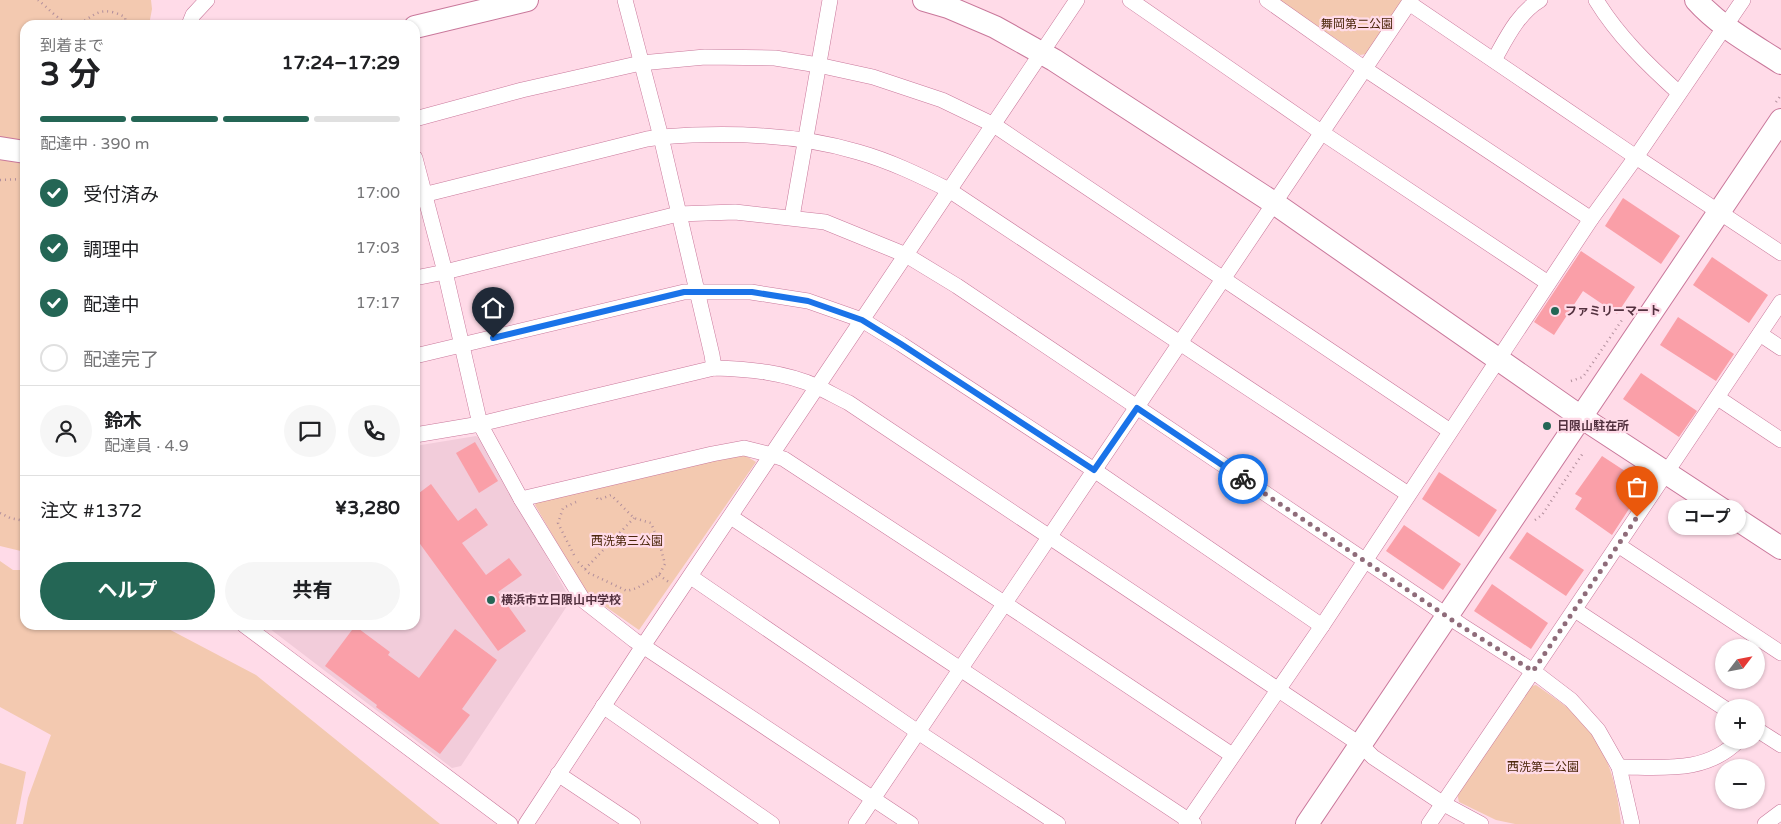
<!DOCTYPE html>
<html lang="ja">
<head>
<meta charset="utf-8">
<style>
	body { margin:0; font-family:"Varela Round","Noto Sans JP",sans-serif; background:#f6f6f6; color:#202124; height:100vh; display:flex; flex-direction:column; font-size:19px; white-space:nowrap }
	* { box-sizing:border-box; margin:0 }
	p { font-size:16px; color:#757577 }
	.icon { flex:none; width:28px; height:28px; fill:none; stroke:currentColor; stroke-width:2; stroke-linecap:round; stroke-linejoin:round }
	.map { position:relative; flex:1; overflow:hidden }
	.details { position:absolute; left:20px; top:20px; width:400px; height:610px; display:flex; flex-direction:column; background:#fff; border-radius:15px; box-shadow:0 1px 4px #0004 }
	.details>* { flex:none }
	.needle { width:32px; rotate:58deg }
	.tools { position:absolute; left:1715px; top:639px; display:grid; gap:10px }
	.tools a { display:grid; place-items:center; width:50px; height:50px; border-radius:50%; background:#fff; box-shadow:0 1px 4px #0004; font-size:25px }
	.pin { position:absolute; display:grid; place-items:center; width:42px; height:42px; color:#fff; margin:-51px -21px; border-radius:50% 50% 50% 0; rotate:-45deg; box-shadow:0 0 5px #0007 }
	.pin .icon { rotate:45deg }
	.courier { position:absolute; display:grid; place-items:center; width:50px; height:50px; margin:-25px; border:4px solid #1a73e8; border-radius:50%; background:#fff; color:#222; box-shadow:0 1px 6px #0007 }
	.bubble { position:absolute; height:35px; border-radius:18px; background:#fff; box-shadow:0 1px 4px #0004; font-size:16px; font-weight:700; line-height:35px; text-align:center }
	.overview em { font-style:normal; font-weight:700 }
	.overview div { display:flex; flex-direction:column-reverse }
	.overview { display:flex; align-items:center; justify-content:space-between; height:85px; padding:0 20px }
	h1 { font-size:32px; font-weight:700; line-height:38px }
	.bar { display:grid; grid-template-columns:repeat(4,1fr); gap:8px 5px; align-content:center; height:60px; padding:0 20px }
	.bar i { height:6px; border-radius:4px; background:#e0e0e0 }
	.bar .active { background:#246655 }
	.bar p { grid-column:span 4 }
	.line { display:flex; align-items:center; gap:12px; padding:0 20px; border-top:1px solid #e0e0e0 }
	.line div { flex:1 }
	.round { display:grid; place-items:center; flex:none; width:52px; height:52px; border-radius:26px; background:#f6f6f6 }
	ol { padding:0 20px; list-style:none }
	li { display:flex; align-items:center; gap:15px; height:55px }
	li p { margin-inline-start:auto }
	li .icon { padding:5px; border-radius:50%; background:#246655; color:#fff; stroke-width:4 }
	li:last-child { color:#757577 }
	li i { width:28px; height:28px; border:2px solid #e0e0e0; border-radius:50% }
	.primary-button { display:flex; gap:10px; margin-top:auto; padding:10px 20px }
	.primary-button a { flex:1; height:58px; border-radius:30px; background:#246655; color:#fff; font-size:20px; font-weight:700; line-height:58px; text-align:center }
	.primary-button a+a { background:#f6f6f6; color:#202124 }
	.map>svg:first-child { display:block }
	.built { fill:#f2ccda }
	.green { fill:#f3c9b0 }
	.building { fill:#fa9fa8 }
	.lines { fill:none; stroke-linecap:round; stroke-linejoin:round }
	.street-casing { stroke:#c9789b; stroke-width:16 }
	.secondary-casing { stroke:#c9789b; stroke-width:24 }
	.path { stroke:#b18e9b; stroke-width:2.5; stroke-dasharray:1 4; stroke-linecap:butt }
	.street { stroke:#fff; stroke-width:15 }
	.secondary { stroke:#fff; stroke-width:22 }
	.done { stroke:#8f6c7a; stroke-width:5; stroke-dasharray:0 9 }
	.route { stroke:#1a73e8; stroke-width:6 }
	.poi-dot { fill:#246655; stroke:#ffdbe8; stroke-width:2 }
	.labels { text-anchor:middle; stroke-width:4.5; stroke-linejoin:round; paint-order:stroke }
	.park-label { font-size:12px; fill:#4b260a; stroke:#ffdbe8 }
	.poi-label { font-size:12px; font-weight:bold; fill:#53313f; stroke:#ffdbe8; text-anchor:start }
</style>
</head>
<body>
<div class="map">
<svg width="1781" height="824" viewBox="0 0 1781 824">
	<rect width="100%" height="100%" fill="#ffdbe8"/>
	<path class="built" d="M476 436 482 440 568 595 567 606 461 766 452 768 265 625H415V446Z"/>
	<g class="green">
		<path d="M0 0H151L152 9 149 25H25V552L0 546Z"/>
		<path d="M1278 0H1402L1366 54 1360 55Z"/>
		<path d="M746 456 756 462 639 630 586 593 535 505 538 500 721 457Z"/>
		<path d="M0 561 13 570H25V625H161L256 675 440 824H23L28 798 51 735 0 707Z"/>
		<path d="M1536 685C1547 693 1558 700 1568 708 1605 741 1616 776 1621 824H1515L1496 820 1459 802 1457 793 1528 687Z"/>
		<path d="M0 763 26 772 16 824H0Z"/>
	</g>
	<g class="building">
		<path d="M1623 198 1680 236 1661 264 1605 226Z"/>
		<path d="M1581 251 1635 287 1617 314 1583 291 1554 335 1534 322Z"/>
		<path d="M1712 257 1768 295 1749 323 1693 285Z"/>
		<path d="M1678 317 1734 354 1716 381 1660 345Z"/>
		<path d="M1641 373 1697 411 1679 437 1623 399Z"/>
		<path d="M475 442 498 481 479 493 456 453Z"/>
		<path d="M1602 456 1625 471 1623 475 1642 489 1612 535 1575 509 1582 498 1575 494Z"/>
		<path d="M1439 472 1497 510 1479 537 1422 499Z"/>
		<path d="M431 484 458 521 476 508 488 525 462 543 486 575 509 558 522 575 498 592 526 631 498 651 415 537V496Z"/>
		<path d="M1404 525 1461 564 1443 590 1386 551Z"/>
		<path d="M1527 532 1584 570 1566 596 1509 558Z"/>
		<path d="M1492 584 1548 623 1531 649 1474 611Z"/>
		<path d="M355 626 390 652 388 655 419 678 455 629 497 660 462 709 470 715 440 754 376 707 377 705 325 666Z"/>
	</g>
	<g class="lines">
		<defs>
			<g id="street">
				<path d="M625 0 661 137 712 355 714 368"/>
				<path d="M1130 0 1321 132 1548 283"/>
				<path d="M1267 0 1365 69 1591 219"/>
				<path d="M1596 0C1618 36 1648 65 1679 93"/>
				<path d="M1409 3 1636 157 1743 0"/>
				<path d="M189 25 193 15 207 0"/>
				<path d="M1494 60C1506 39 1518 13 1540 0"/>
				<path d="M415 119 522 90 641 63 705 57 775 58 818 65 873 77 942 100 994 125 1450 431"/>
				<path d="M415 158 445 272 480 424 521 499 583 600 634 640 911 824"/>
				<path d="M415 197 647 139 661 137C726 132 794 133 858 152 890 161 919 175 949 190L1408 494"/>
				<path d="M792 217 830 0"/>
				<path d="M415 278 445 272 678 214 735 212 825 222 906 255 957 286 1461 625 1533 671 1571 700 1598 730 1619 767 1632 824"/>
				<path d="M1760 334 1781 348"/>
				<path d="M415 356 684 292H751L808 301 862 320 901 344 1094 470 1322 626"/>
				<path d="M1718 398 1781 440"/>
				<path d="M415 435 480 424 714 368C749 369 785 372 818 387 828 392 839 398 849 403L1361 745 1373 757 1442 803 1481 824"/>
				<path d="M521 499 712 454 744 448 772 455 784 459 1016 611 1232 755"/>
				<path d="M731 517 1194 824"/>
				<path d="M1618 545 1781 653"/>
				<path d="M691 577 918 732 1058 824"/>
				<path d="M1575 610 1724 708"/>
				<path d="M244 625 510 824"/>
				<path d="M603 706 772 824"/>
				<path d="M1756 729 1781 745"/>
				<path d="M1619 767C1662 767 1706 774 1739 740"/>
				<path d="M558 774 633 824"/>
				<path d="M526 824 643 646 1077 0"/>
				<path d="M856 824 1411 0"/>
				<path d="M1186 824 1322 626 1591 219 1636 157 1781 253"/>
				<path d="M1429 824 1533 671 1781 302"/>
				<path d="M1765 824 1781 812"/>
			</g>
			<g id="secondary">
				<path d="M924 0 948 7 995 27 1054 60 1274 203 1581 417 1781 548"/>
				<path d="M1696 0C1719 26 1752 44 1781 63"/>
				<path d="M415 27 527 0"/>
				<path d="M0 148 25 152"/>
				<path d="M1307 824 1781 120"/>
			</g>
		</defs>
		<use href="#street" class="street-casing"/>
		<use href="#secondary" class="secondary-casing"/>
		<g class="path">
			<path d="M38 0C46 6 60 22 69 23 92 27 92 0 125 17L126 25"/>
			<path d="M1776 102 1781 95"/>
			<path d="M0 180 25 179"/>
			<path d="M1571 381 1583 377 1622 320"/>
			<path d="M0 513 10 518 25 521"/>
			<path d="M1535 520 1542 515 1583 453"/>
			<path d="M574 555 558 523 563 508 576 502"/>
			<path d="M578 562 589 573 627 591 637 588 659 575 665 564 660 545 651 523 634 518 611 495 598 500 596 496"/>
			<path d="M585 569 634 518"/>
			<path d="M659 575 670 583"/>
		</g>
		<use href="#street" class="street"/>
		<use href="#secondary" class="secondary"/>
	</g>
	<g class="lines">
		<path class="done" d="M1243 479 1461 626 1533 671 1637 517"/>
		<path class="route" d="M493 338 684 292H752L808 301 862 320 901 344 1094 470 1137 408 1243 479"/>
	</g>
	<g class="poi-dot">
		<circle cx="1555" cy="311" r="5"/>
		<circle cx="1547" cy="426" r="5"/>
		<circle cx="491" cy="600" r="5"/>
	</g>
	<g class="labels">
		<g class="park-label">
			<text x="1357" y="28">舞岡第二公園</text>
			<text x="627" y="545">西洗第三公園</text>
			<text x="1543" y="771">西洗第二公園</text>
		</g>
		<g class="poi-label">
			<text x="1565" y="315">ファミリーマート</text>
			<text x="1557" y="430">日限山駐在所</text>
			<text x="501" y="604">横浜市立日限山中学校</text>
		</g>
	</g>
</svg>
<div class="tools">
<a><svg class="needle" viewBox="-14 -14 28 28"><path d="M0-13l5 13h-10z" fill="#e53935"/><path d="M0 13l5-13h-10z" fill="#757577"/></svg></a>
<a>+</a>
<a>−</a>
</div>
<div class="pin" style="left:1637px;top:517px;background:#ea580c"><svg class="icon" aria-label="bag" viewBox="0 0 24 24"><path d="M5 8h14l-1 12H6zM9 8a3 3 0 0 1 6 0"/></svg></div>
<div class="pin" style="left:493px;top:338px;background:#1f2937"><svg class="icon" aria-label="home" viewBox="0 0 24 24"><path d="M3 11l9-7 9 7M6 9v11h12V9"/></svg></div>
<div class="courier" style="left:1243px;top:479px"><svg class="icon" aria-label="bike" viewBox="0 0 24 24"><circle cx="6" cy="16" r="4"/><circle cx="18" cy="16" r="4"/><path d="M6 16l4-8h5l3 8M10 8l3 8H6M13 5h3"/></svg></div>
<div class="bubble" style="left:1668px;top:500px;width:78px">コープ</div>
<section class="details">
<div class="overview"><div><h1>3 分</h1><p>到着まで</p></div><em>17:24–17:29</em></div>
<div class="bar"><i class="active"></i><i class="active"></i><i class="active"></i><i></i><p>配達中 · 390 m</p></div>
<ol>
<li><svg class="icon" aria-label="check" viewBox="0 0 24 24"><path d="M5 12l5 5 9-10"/></svg>受付済み<p>17:00</p></li>
<li><svg class="icon" aria-label="check" viewBox="0 0 24 24"><path d="M5 12l5 5 9-10"/></svg>調理中<p>17:03</p></li>
<li><svg class="icon" aria-label="check" viewBox="0 0 24 24"><path d="M5 12l5 5 9-10"/></svg>配達中<p>17:17</p></li>
<li><i></i>配達完了</li>
</ol>
<div class="line" style="height:90px"><a class="round"><svg class="icon" aria-label="person" viewBox="0 0 24 24"><circle cx="12" cy="8" r="4"/><path d="M4 21q1-7 8-7t8 7"/></svg></a><div><b>鈴木</b><p>配達員 · 4.9</p></div><a class="round"><svg class="icon" aria-label="chat" viewBox="0 0 24 24"><path d="M4 5h16v11H9l-5 4z"/></svg></a><a class="round"><svg class="icon" aria-label="phone" viewBox="0 0 24 24"><path d="M5 4h4l2 5-3 2q2 4 5 5l2-3 5 2v4C11 20 4 13 5 4z"/></svg></a></div>
<div class="line" style="height:65px"><div>注文 #1372</div><b>¥3,280</b></div>
<div class="primary-button"><a>ヘルプ</a><a>共有</a></div>
</section>
</div>
</body>
</html>
